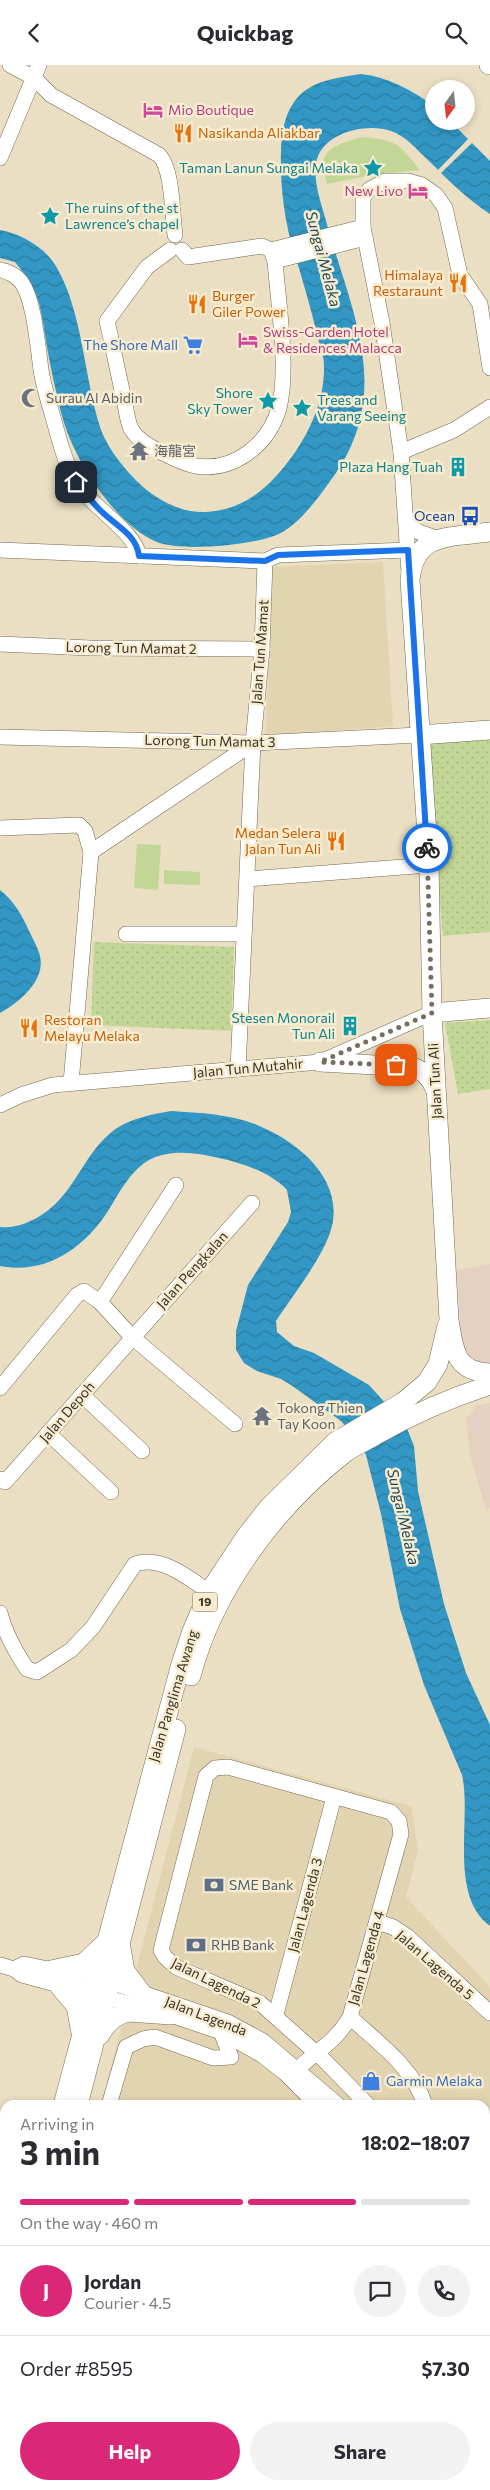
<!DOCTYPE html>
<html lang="en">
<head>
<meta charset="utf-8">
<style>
	body { margin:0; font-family:Commissioner,"Noto Sans SC",sans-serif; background:#f2f2f3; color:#2b2b33; height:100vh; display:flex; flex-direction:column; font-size:19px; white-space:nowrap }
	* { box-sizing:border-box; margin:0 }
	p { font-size:16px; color:#7c7c81 }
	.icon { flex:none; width:28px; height:28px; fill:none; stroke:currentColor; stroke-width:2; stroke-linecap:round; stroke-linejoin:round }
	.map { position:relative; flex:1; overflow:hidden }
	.panel { position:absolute; left:0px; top:2035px; width:490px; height:390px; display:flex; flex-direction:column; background:#fff; border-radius:15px 15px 0 0; box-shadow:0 2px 8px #0003 }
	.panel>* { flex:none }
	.needle { width:32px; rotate:195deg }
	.tools { position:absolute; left:425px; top:15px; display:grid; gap:10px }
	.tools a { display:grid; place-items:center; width:50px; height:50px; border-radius:50%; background:#fff; box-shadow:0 2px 8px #0003; font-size:25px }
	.pin { position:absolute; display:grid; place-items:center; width:42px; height:42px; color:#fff; margin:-21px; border-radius:10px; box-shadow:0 2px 8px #0006 }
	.courier { position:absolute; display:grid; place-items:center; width:50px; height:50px; margin:-25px; border:4px solid #1a73e8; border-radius:50%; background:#fff; color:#222; box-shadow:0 1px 6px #0007 }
	.headline em { font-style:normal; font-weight:700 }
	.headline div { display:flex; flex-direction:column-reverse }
	.headline { display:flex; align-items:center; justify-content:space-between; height:85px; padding:0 20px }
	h1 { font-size:32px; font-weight:700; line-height:38px }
	.bar { display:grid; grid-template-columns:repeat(4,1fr); gap:8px 5px; align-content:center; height:60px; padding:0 20px }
	.bar i { height:6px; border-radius:4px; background:#e1e1e2 }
	.bar .selected { background:#db2777 }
	.bar p { grid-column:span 4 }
	.line { display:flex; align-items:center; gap:12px; padding:0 20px; border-top:1px solid #e1e1e2 }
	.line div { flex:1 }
	.round { display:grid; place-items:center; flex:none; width:52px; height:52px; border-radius:26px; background:#f2f2f3 }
	.action { display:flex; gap:10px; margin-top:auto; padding:10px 20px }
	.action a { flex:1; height:58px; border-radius:30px; background:#db2777; color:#fff; font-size:20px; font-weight:700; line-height:58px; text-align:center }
	.action a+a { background:#f2f2f3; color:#2b2b33 }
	header { display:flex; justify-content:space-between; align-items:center; height:65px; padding:0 20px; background:#fff; font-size:22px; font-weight:700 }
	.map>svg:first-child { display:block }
	.built { fill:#e2d4b0 }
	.industrial { fill:#e5d1c2 }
	.grass { fill:url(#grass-dots) }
	.green { fill:#c2d796 }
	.water { fill:url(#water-waves) }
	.pier { fill:#eadfc2 }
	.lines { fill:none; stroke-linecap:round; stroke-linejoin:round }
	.minor-casing { stroke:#73694f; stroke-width:16 }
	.major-casing { stroke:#73694f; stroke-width:20 }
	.minor { stroke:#fff; stroke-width:15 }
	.major { stroke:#fff; stroke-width:19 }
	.done { stroke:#766f5e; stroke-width:5; stroke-dasharray:0 9 }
	.route { stroke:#1a73e8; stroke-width:6 }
	.labels { text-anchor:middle; stroke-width:5; stroke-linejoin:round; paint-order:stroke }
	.shield { fill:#f7eccf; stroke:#716a5a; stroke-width:1 }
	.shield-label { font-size:12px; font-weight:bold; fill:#383328 }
	.hotel-label { font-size:14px; fill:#b23c85; stroke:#f7eccf; text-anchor:start }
	.food-label { font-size:14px; fill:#c56008; stroke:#f7eccf; text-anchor:start }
	.culture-label { font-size:14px; fill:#0d838f; stroke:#f7eccf; text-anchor:end }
	.shop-label { font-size:14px; fill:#366cbe; stroke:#f7eccf; text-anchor:end }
	.worship-label { font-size:14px; fill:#5b616d; stroke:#f7eccf; text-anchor:start }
	.transit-label { font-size:14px; fill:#164399; stroke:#f7eccf; text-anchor:end }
	.street-label { font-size:14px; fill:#383328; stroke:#f7eccf }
	.service-label { font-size:14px; fill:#4e5e75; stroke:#f7eccf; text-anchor:start }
	.water-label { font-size:15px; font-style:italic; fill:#1f485c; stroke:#f7eccf }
</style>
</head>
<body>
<header><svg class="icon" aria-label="back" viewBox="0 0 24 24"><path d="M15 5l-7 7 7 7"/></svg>Quickbag<svg class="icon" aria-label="search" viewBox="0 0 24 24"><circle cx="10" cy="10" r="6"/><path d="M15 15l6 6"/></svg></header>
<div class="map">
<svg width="490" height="2425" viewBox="0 0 490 2425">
	<defs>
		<pattern id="grass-dots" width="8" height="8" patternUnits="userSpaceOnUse" patternTransform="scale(1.25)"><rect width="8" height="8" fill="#c2d796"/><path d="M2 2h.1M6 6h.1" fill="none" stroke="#a7b981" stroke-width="1.8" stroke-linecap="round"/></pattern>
		<pattern id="water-waves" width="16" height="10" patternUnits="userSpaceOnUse" patternTransform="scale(1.25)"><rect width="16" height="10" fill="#3297c4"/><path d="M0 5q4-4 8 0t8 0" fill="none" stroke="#2b7c9f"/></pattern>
	</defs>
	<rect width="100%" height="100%" fill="#eadfc2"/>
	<g class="built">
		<path d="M383 497 393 661 266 671 271 502Z"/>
		<path d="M194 1682 411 1741 418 1785 406 1832 490 1922V2425H191L188 2420H485V2040H101Z"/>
	</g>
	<g class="industrial">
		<path d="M490 1199V1298L476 1300 462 1290 457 1205Z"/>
		<path d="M490 1338V1443L486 1445 470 1389 466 1354 476 1341Z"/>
	</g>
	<g class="grass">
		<path d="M490 675V867L443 871 425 676Z"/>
		<path d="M94 877 234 882 231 966 91 960Z"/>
		<path d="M490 955V1024L458 1029 445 958Z"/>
	</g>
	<g class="green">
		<path d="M362 72C396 75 399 78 420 105L372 110 327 119C326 113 322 104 323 98 324 81 349 76 362 72Z"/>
		<path d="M137 779 161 780 158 825 134 823Z"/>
		<path d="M164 805 200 807V820L164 819Z"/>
	</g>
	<g class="water">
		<path d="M361 9C388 12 412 25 434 41V56H450L490 96V149C467 134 448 115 429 96 417 85 406 71 391 66 366 57 320 68 316 99 313 120 323 143 328 163 354 254 395 332 328 419 316 436 295 464 274 471 249 480 182 487 157 477 115 460 73 393 62 351 56 328 51 305 47 282 44 265 42 245 36 229 31 217 23 207 15 197L0 193V165C22 169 46 183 57 203 83 248 84 314 101 365 109 386 126 406 142 421 159 436 182 448 205 447 239 446 264 427 284 402 307 374 325 338 324 300 324 291 320 282 318 273 311 244 303 216 294 187 284 155 280 119 281 86 282 65 285 45 300 30 315 15 341 12 361 9Z"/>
		<path d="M0 825C14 836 22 850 29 866 33 874 38 883 40 891 46 916 18 938 0 948Z"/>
		<path d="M171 1046C200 1048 231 1049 257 1060 297 1076 343 1113 332 1161 325 1190 293 1230 276 1256L277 1267 294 1281 314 1288 369 1320 406 1361 414 1381 418 1426 444 1539 466 1608 490 1660V1861C448 1830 472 1753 462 1710L424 1620 400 1544 381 1449 366 1390 357 1374 341 1356 291 1320 281 1314 257 1306 244 1298 236 1285V1266L248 1220 288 1157 291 1147 287 1125C270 1107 242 1098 219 1093 197 1088 173 1084 151 1094 131 1104 120 1127 108 1146 84 1183 46 1210 0 1201V1162C9 1163 18 1161 26 1158 76 1138 79 1089 117 1063 133 1053 153 1049 171 1046Z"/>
		<path d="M148 2420H178L181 2425H154Z"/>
	</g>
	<path class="pier" d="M470 72 474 76 439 110 436 107Z"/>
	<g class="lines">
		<defs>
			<g id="minor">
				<path d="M10 0 34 13 51 30 159 90C173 104 172 149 175 170"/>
				<path d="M0 93 39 0"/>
				<path d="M170 185 147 202 107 256C113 282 118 308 124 334 126 343 127 355 131 364 137 374 150 382 161 387 171 392 184 399 196 401 234 407 269 379 279 343 289 305 278 236 275 196L271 185 262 181 188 192 182 185"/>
				<path d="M271 185 363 162"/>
				<path d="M275 196 365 173"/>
				<path d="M0 205C8 206 17 211 22 218 35 237 38 287 42 311 45 325 49 339 53 352 59 374 65 398 76 417 91 442 135 466 139 491"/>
				<path d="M401 387 454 365 490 342"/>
				<path d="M406 452 416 466 439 474"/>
				<path d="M0 485 265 496"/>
				<path d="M265 496 278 490 408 485"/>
				<path d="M409 508 401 387 382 258 363 162V132L370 124 385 116H408L422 120 436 130 445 143 460 210 480 239 490 303"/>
				<path d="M0 579 90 583 262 584"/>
				<path d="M0 672 253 678 419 670"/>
				<path d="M0 763 79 760 85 766 91 787 71 1018"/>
				<path d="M91 787 253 678"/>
				<path d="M248 814 429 800"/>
				<path d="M126 869H244"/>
				<path d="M238 1004 253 678 262 584 265 496"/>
				<path d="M0 1040 21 1030 53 1020 320 997 432 948"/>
				<path d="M100 1237 176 1120"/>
				<path d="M0 1323 77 1230 84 1226 100 1237 132 1272 235 1359"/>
				<path d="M82 1330 142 1386"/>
				<path d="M48 1368 111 1427"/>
				<path d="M0 1414 5 1417 252 1138"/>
				<path d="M0 1548C5 1568 15 1586 27 1604L37 1607 71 1585 93 1562 135 1499C161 1490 189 1513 209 1527"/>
				<path d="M377 1857 393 1862 408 1872 490 1948"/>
				<path d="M0 1900 14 1904 22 1910 171 1950 221 1967 262 1990 285 2008 317 2040"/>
				<path d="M14 1904 24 1899 110 1917 228 1957 263 1976 338 2040"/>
				<path d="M276 1949 334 1732"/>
				<path d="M350 1952C379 1979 413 2002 425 2040"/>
				<path d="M301 2024 298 2004C318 1984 334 1979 350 1952L401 1769 399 1756 391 1747 228 1702 215 1703 206 1711 161 1885 165 1892 176 1902 260 1938 315 1987 322 1993 368 2040"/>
				<path d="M109 2040 126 1982 143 1974 155 1972 213 1993 231 1992 221 1967"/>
				<path d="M485 2221 490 2235"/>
				<path d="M485 2268 490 2263"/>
				<path d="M485 2303 490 2322"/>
				<path d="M485 2358 490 2377"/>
				<path d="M0 2425 5 2406"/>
			</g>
			<g id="major">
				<path d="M489 0H490"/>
				<path d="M490 467C451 473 415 466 410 515L429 800 432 948 449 1255C454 1284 454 1307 490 1308"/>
				<path d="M419 670 490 665"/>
				<path d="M432 948 490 943"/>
				<path d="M320 997 412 1002C424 1006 430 1012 435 1024"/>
				<path d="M191 1611C214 1524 275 1442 346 1387 355 1381 366 1376 376 1370 413 1349 450 1333 490 1320"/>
				<path d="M121 1883 125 1906 141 1927"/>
				<path d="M51 1905 84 1898 105 1878"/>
				<path d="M59 1921 76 1941 81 1968"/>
				<path d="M100 1970C107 1958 114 1951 128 1947L171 1950"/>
				<path d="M63 2040 181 1599 192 1566 209 1527 246 1471 269 1442 335 1377 403 1337 427 1317 438 1299 447 1261"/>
				<path d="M78 2040 176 1664"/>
				<path d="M0 2278 5 2259"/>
				<path d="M0 2336 5 2317"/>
			</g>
		</defs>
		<use href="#minor" class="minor-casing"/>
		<use href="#major" class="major-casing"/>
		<use href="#minor" class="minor"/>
		<use href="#major" class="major"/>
	</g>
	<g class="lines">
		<path class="done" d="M396 1000 320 997 432 948 427 783"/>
		<path class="route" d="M76 417C84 426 91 436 99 444 114 460 136 468 139 491L265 496 278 490 408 485 427 783"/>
	</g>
	<defs>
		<symbol id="hotel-bare" viewBox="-9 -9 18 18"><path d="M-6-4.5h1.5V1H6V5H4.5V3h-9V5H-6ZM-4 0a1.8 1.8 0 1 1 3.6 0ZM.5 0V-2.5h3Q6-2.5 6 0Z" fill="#d1479c" stroke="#f7eccf" stroke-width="2.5" paint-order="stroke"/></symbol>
		<symbol id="restaurant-bare" viewBox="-9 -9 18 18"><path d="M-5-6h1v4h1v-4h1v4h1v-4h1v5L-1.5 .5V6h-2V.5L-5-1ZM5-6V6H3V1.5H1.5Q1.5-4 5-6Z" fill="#e8710a" stroke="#f7eccf" stroke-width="2.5" paint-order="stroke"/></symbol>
		<symbol id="sight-bare" viewBox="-9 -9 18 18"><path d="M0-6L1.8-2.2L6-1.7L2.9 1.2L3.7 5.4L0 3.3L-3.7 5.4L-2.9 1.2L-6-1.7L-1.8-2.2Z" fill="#0f9aa8" stroke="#f7eccf" stroke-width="2.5" paint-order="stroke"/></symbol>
		<symbol id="supermarket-bare" viewBox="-9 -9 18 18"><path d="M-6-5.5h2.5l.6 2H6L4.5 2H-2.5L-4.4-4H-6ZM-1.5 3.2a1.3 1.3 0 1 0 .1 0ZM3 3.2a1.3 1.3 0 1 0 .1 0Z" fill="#3f7fe0" stroke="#f7eccf" stroke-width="2.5" paint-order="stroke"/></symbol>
		<symbol id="mosque-bare" viewBox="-9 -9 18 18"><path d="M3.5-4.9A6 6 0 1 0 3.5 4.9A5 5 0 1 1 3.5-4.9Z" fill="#6b7280" stroke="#f7eccf" stroke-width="2.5" paint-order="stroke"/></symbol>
		<symbol id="temple-bare" viewBox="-9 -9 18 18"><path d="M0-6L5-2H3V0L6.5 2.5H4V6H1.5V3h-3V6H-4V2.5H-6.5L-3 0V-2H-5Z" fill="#6b7280" stroke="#f7eccf" stroke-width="2.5" paint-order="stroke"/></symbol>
		<symbol id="building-bare" viewBox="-9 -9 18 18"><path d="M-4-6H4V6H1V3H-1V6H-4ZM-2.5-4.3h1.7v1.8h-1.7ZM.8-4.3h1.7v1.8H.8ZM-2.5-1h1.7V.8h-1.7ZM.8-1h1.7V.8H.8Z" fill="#0f9aa8" stroke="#f7eccf" stroke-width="2.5" paint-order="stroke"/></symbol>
		<symbol id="bus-bare" viewBox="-9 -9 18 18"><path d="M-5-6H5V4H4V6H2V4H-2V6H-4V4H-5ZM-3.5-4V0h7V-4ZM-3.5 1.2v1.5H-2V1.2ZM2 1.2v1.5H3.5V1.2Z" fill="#1a4fb4" stroke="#f7eccf" stroke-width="2.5" paint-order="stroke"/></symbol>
		<symbol id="bank-bare" viewBox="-9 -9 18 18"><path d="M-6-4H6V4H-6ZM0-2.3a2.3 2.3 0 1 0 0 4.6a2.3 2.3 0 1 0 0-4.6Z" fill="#5c6f8a" stroke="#f7eccf" stroke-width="2.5" paint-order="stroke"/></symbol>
		<symbol id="shop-bare" viewBox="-9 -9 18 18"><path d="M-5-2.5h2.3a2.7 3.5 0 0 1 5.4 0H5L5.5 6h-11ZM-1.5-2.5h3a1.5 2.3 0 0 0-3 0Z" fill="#3f7fe0" stroke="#f7eccf" stroke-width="2.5" paint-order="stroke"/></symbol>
	</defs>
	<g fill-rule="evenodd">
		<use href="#hotel-bare" x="139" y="31" width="28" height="28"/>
		<use href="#restaurant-bare" x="169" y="54" width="28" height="28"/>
		<use href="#sight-bare" x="359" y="89" width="28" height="28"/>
		<use href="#hotel-bare" x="404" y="112" width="28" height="28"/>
		<use href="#sight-bare" x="36" y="137" width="28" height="28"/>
		<use href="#restaurant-bare" x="444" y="204" width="28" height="28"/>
		<use href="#restaurant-bare" x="183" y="225" width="28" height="28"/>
		<use href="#hotel-bare" x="234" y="261" width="28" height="28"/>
		<use href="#supermarket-bare" x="179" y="266" width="28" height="28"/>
		<use href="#mosque-bare" x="17" y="319" width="28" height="28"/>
		<use href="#sight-bare" x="254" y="322" width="28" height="28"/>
		<use href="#sight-bare" x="288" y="329" width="28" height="28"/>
		<use href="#temple-bare" x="125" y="372" width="28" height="28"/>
		<use href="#building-bare" x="444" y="388" width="28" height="28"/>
		<use href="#bus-bare" x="456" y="437" width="28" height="28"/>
		<use href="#restaurant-bare" x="322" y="762" width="28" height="28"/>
		<use href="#building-bare" x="336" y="947" width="28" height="28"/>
		<use href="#restaurant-bare" x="15" y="949" width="28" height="28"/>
		<use href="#temple-bare" x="248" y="1337" width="28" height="28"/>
		<use href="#bank-bare" x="200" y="1806" width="28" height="28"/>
		<use href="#bank-bare" x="182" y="1866" width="28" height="28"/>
		<use href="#shop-bare" x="357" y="2002" width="28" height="28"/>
	</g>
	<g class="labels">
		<rect class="shield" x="192.5" y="1527.5" width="25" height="19" rx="4"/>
		<g class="shield-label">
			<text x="205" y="1541">19</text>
		</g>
		<g class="hotel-label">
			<text x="168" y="50">Mio Boutique</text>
			<text x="403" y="131" text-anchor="end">New Livo</text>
			<text x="263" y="272">Swiss-Garden Hotel<tspan x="263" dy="16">&amp; Residences Malacca</tspan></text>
		</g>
		<g class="food-label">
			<text x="198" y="73">Nasikanda Aliakbar</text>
			<text x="443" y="215" text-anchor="end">Himalaya<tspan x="443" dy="16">Restaraunt</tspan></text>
			<text x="212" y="236">Burger<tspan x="212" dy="16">Giler Power</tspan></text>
			<text x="321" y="773" text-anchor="end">Medan Selera<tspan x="321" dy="16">Jalan Tun Ali</tspan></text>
			<text x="44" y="960">Restoran<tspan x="44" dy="16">Melayu Melaka</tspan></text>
		</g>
		<g class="culture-label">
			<text x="358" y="108">Taman Lanun Sungai Melaka</text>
			<text x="65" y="148" text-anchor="start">The ruins of the st<tspan x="65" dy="16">Lawrence’s chapel</tspan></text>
			<text x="253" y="333">Shore<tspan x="253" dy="16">Sky Tower</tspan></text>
			<text x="317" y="340" text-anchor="start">Trees and<tspan x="317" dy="16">Varang Seeing</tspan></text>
			<text x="443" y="407">Plaza Hang Tuah</text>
			<text x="335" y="958">Stesen Monorail<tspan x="335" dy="16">Tun Ali</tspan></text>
		</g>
		<g class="shop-label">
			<text x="178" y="285">The Shore Mall</text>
			<text x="386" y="2021" text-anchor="start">Garmin Melaka</text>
		</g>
		<g class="worship-label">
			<text x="46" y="338">Surau Al Abidin</text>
			<text x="154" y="391">海龍宮</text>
			<text x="277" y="1348">Tokong Thien<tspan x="277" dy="16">Tay Koon</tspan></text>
		</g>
		<g class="transit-label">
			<text x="455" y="456">Ocean</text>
		</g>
		<g class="street-label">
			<text transform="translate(131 583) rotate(1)" y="5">Lorong Tun Mamat 2</text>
			<text transform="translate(260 587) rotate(-86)" y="5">Jalan Tun Mamat</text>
			<text transform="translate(210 676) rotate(1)" y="5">Lorong Tun Mamat 3</text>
			<text transform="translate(248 1003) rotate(-5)" y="5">Jalan Tun Mutahir</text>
			<text transform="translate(435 1016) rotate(-93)" y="5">Jalan Tun Ali</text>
			<text transform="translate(192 1205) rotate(-48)" y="5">Jalan Pengkalan</text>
			<text transform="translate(67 1347) rotate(-49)" y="5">Jalan Depoh</text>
			<text transform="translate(173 1631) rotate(-73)" y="5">Jalan Panglima Awang</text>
			<text transform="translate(305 1840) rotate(-75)" y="5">Jalan Lagenda 3</text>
			<text transform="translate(366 1893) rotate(-74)" y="5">Jalan Lagenda 4</text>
			<text transform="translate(435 1900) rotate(41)" y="5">Jalan Lagenda 5</text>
			<text transform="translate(216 1918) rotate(26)" y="5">Jalan Lagenda 2</text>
			<text transform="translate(206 1951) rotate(21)" y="5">Jalan Lagenda</text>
		</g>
		<g class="service-label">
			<text x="229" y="1825">SME Bank</text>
			<text x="211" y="1885">RHB Bank</text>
		</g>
		<g class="water-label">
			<text transform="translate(323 194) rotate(75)" y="5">Sungai Melaka</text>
			<text transform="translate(403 1452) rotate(77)" y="5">Sungai Melaka</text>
		</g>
	</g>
</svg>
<div class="tools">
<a><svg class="needle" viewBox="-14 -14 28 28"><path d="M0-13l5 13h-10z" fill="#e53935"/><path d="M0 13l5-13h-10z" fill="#7c7c81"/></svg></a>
</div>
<div class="pin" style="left:396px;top:1000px;background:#ea580c"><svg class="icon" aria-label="bag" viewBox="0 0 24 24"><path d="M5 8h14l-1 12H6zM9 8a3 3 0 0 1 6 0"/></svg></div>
<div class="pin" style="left:76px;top:417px;background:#1f2937"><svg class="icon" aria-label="home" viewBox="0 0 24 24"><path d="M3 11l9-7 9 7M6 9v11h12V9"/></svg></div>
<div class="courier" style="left:427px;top:783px"><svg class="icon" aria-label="bike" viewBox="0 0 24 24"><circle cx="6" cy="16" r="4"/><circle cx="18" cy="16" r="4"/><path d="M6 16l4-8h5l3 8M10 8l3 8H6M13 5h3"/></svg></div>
<section class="panel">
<div class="headline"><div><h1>3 min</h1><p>Arriving in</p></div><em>18:02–18:07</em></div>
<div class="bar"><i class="selected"></i><i class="selected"></i><i class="selected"></i><i></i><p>On the way · 460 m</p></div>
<div class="line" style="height:90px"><b class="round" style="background:#db2777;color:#fff">J</b><div><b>Jordan</b><p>Courier · 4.5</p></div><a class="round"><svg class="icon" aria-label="chat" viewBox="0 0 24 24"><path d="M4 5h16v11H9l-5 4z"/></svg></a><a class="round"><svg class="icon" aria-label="phone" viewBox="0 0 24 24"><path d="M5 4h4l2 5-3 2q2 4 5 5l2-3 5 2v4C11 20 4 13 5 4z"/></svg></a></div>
<div class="line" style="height:65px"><div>Order #8595</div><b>$7.30</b></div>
<div class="action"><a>Help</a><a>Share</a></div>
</section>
</div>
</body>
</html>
